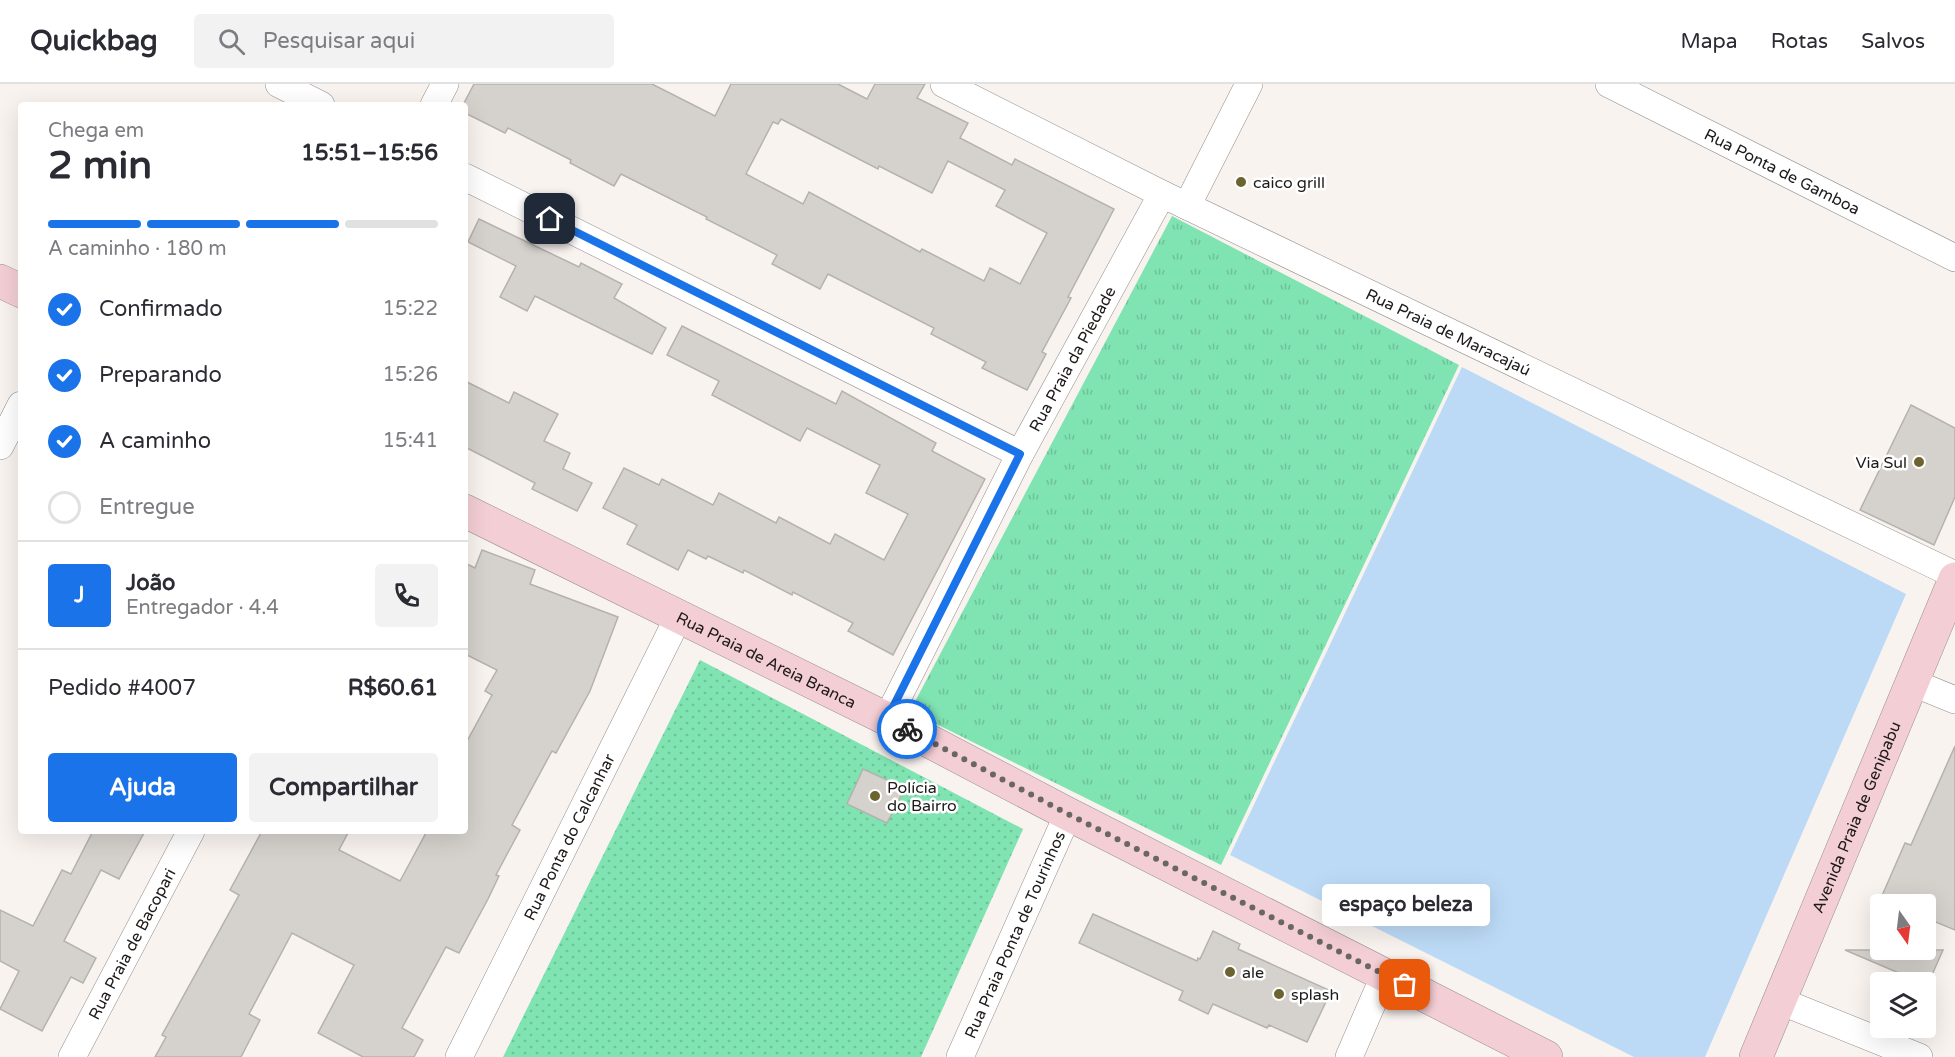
<!DOCTYPE html>
<html lang="pt">
<head>
<meta charset="utf-8">
<style>
	body { margin:0; font-family:"Varela Round",sans-serif; background:#f2f2f3; color:#2b2b33; height:100vh; display:flex; flex-direction:column; font-size:22px; white-space:nowrap }
	* { box-sizing:border-box; margin:0 }
	p { font-size:20px; color:#7c7c81 }
	.icon { flex:none; width:33px; height:33px; fill:none; stroke:currentColor; stroke-width:2; stroke-linecap:round; stroke-linejoin:round }
	.map { position:relative; flex:1; overflow:hidden }
	.sheet { position:absolute; left:18px; top:18px; width:450px; height:732px; display:flex; flex-direction:column; background:#fff; border-radius:6px; box-shadow:0 6px 24px #0002 }
	.sheet>* { flex:none }
	.needle { width:39px; rotate:166deg }
	.buttons { position:absolute; left:1870px; top:810px; display:grid; gap:12px }
	.buttons a { display:grid; place-items:center; width:66px; height:66px; border-radius:6px; background:#fff; box-shadow:0 6px 24px #0002; font-size:30px }
	.pin { position:absolute; display:grid; place-items:center; width:51px; height:51px; color:#fff; margin:-26px; border-radius:12px; box-shadow:0 3px 9px #0006 }
	.courier { position:absolute; display:grid; place-items:center; width:60px; height:60px; margin:-30px; border:4px solid #1a73e8; border-radius:50%; background:#fff; color:#222; box-shadow:0 2px 8px #0007 }
	.bubble { position:absolute; height:42px; border-radius:6px; background:#fff; box-shadow:0 6px 24px #0002; font-size:20px; font-weight:700; line-height:42px; text-align:center }
	.head em { font-style:normal; font-weight:700 }
	.head div { display:flex; flex-direction:column-reverse }
	.head { display:flex; align-items:center; justify-content:space-between; height:102px; padding:0 30px }
	h1 { font-size:39px; font-weight:700; line-height:45px }
	.bar { display:grid; grid-template-columns:repeat(4,1fr); gap:9px 6px; align-content:center; height:72px; padding:0 30px }
	.bar i { height:8px; border-radius:4px; background:#e1e1e2 }
	.bar .active { background:#1a73e8 }
	.bar p { grid-column:span 4 }
	.line { display:flex; align-items:center; gap:15px; padding:0 30px; border-top:2px solid #e1e1e2 }
	.line div { flex:1 }
	.round { display:grid; place-items:center; flex:none; width:63px; height:63px; border-radius:6px; background:#f2f2f3 }
	ol { padding:0 30px; list-style:none }
	li { display:flex; align-items:center; gap:18px; height:66px }
	li p { margin-inline-start:auto }
	li .icon { padding:6px; border-radius:50%; background:#1a73e8; color:#fff; stroke-width:4 }
	li:last-child { color:#7c7c81 }
	li i { width:33px; height:33px; border:3px solid #e1e1e2; border-radius:50% }
	.button { display:flex; gap:12px; margin-top:auto; padding:12px 30px }
	.button a { flex:1; height:69px; border-radius:6px; background:#1a73e8; color:#fff; font-size:24px; font-weight:700; line-height:69px; text-align:center }
	.button a+a { background:#f2f2f3; color:#2b2b33 }
	header { display:flex; align-items:center; gap:36px; box-sizing:border-box; height:84px; padding:0 30px; background:#fff; border-bottom:2px solid #e1e1e2 }
	header strong { font-size:28px }
	nav { display:flex; gap:33px; margin-inline-start:auto; font-size:21px }
	.search { width:420px; height:54px; background:#f2f2f3; display:flex; align-items:center; gap:15px; box-sizing:border-box; padding:0 21px; border-radius:6px; color:#7c7c81; font-size:22px }
	.map>svg:first-child { display:block }
	.grass { fill:url(#grass-tufts) }
	.park { fill:url(#park-dots) }
	.water { fill:#bcdaf6 }
	.building { fill:#d5d2cd; stroke:#b5b2ad; stroke-width:1.5; fill-rule:evenodd }
	.lines { fill:none; stroke-linecap:round; stroke-linejoin:round }
	.street-casing { stroke:#958f8d; stroke-width:28 }
	.secondary-casing { stroke:#958f8d; stroke-width:34 }
	.street { stroke:#fff; stroke-width:27 }
	.secondary { stroke:#f4ced5; stroke-width:33 }
	.done { stroke:#6a6664; stroke-width:6; stroke-dasharray:0 10.8 }
	.route { stroke:#1a73e8; stroke-width:8 }
	.poi-dot { fill:#6d6330; stroke:#fff; stroke-width:2 }
	.labels { text-anchor:middle; stroke-width:5; stroke-linejoin:round; paint-order:stroke }
	.street-label { font-size:16px; fill:#1d1a19; stroke:#fff }
	.poi-label { font-size:16px; fill:#1d1a19; stroke:#fff; text-anchor:start }
</style>
</head>
<body>
<header>
<strong>Quickbag</strong>
<div class="search"><svg class="icon" aria-label="search" viewBox="0 0 24 24"><circle cx="10" cy="10" r="6"/><path d="M15 15l6 6"/></svg>Pesquisar aqui</div>
<nav><a>Mapa</a><a>Rotas</a><a>Salvos</a></nav>
</header>
<div class="map">
<svg width="1955" height="973" viewBox="0 0 1955 973">
	<defs>
		<pattern id="grass-tufts" width="24" height="20" patternUnits="userSpaceOnUse" patternTransform="scale(1.5)"><rect width="24" height="20" fill="#80e3b2"/><path d="M3 7l-1-3M5 7V3M7 7l1-3M15 17l-1-3M17 17v-4M19 17l1-3" fill="none" stroke="#6ec298"/></pattern>
		<pattern id="park-dots" width="8" height="8" patternUnits="userSpaceOnUse" patternTransform="scale(1.5)"><rect width="8" height="8" fill="#80e3b2"/><path d="M2 2h.1M6 6h.1" fill="none" stroke="#6ec298" stroke-width="1.8" stroke-linecap="round"/></pattern>
	</defs>
	<rect width="100%" height="100%" fill="#f9f3f0"/>
	<path class="grass" d="M1172 132 1459 281 1221 781 910 627Z"/>
	<path class="park" d="M700 576 1023 745 921 973H503Z"/>
	<path class="water" d="M1462 283 1906 510 1705 973H1634L1230 771Z"/>
	<g class="building">
		<path d="M474 0H652L715 32 731 0H838L867 15 875 0H925L917 14 968 39 960 54 1012 81 1015 75 1114 125 1068 213 1071 214 1042 268 1046 270 1027 306 982 284 986 278 931 250 934 244 828 190 820 205 772 180 777 171 706 135 707 133 621 90 614 102 570 79 571 76 508 44 505 49 465 29V21H463ZM781 35 878 85 879 82 932 109 948 77 1005 106 996 122 1047 149 1020 200 990 184 984 197 922 165 920 168 809 108 803 120 746 90 773 38 778 40Z"/>
		<path d="M479 135 579 183 581 179 622 200 614 214 666 244 652 270 535 212 527 227 500 213 516 182 468 158Z"/>
		<path d="M682 242 836 320 842 307 936 359 932 367 985 395 893 571 848 547 853 539 793 508 792 511 744 486 743 489 708 472 706 475 688 466 678 486 627 460 637 441 603 424 624 384 659 401 662 395 713 421 719 409 776 439 779 433 830 460 835 450 884 476 908 430 866 409 880 381 807 344 800 357 712 311 719 297 667 271Z"/>
		<path d="M465 297 509 319 514 308 558 330 544 357 570 369 563 385 592 399 577 427 532 405 535 399 465 363Z"/>
		<path d="M1911 321 1955 344V413L1934 461 1860 426Z"/>
		<path d="M482 466 535 486 530 500 618 533 590 607 556 669 552 667 512 741 520 746 496 791 499 792 488 815 459 869 446 863 402 944 423 956 414 973H363L318 949 354 881 292 849 249 930 260 936 241 973H155L166 953 162 951 239 811 230 806 262 747H349L339 766 400 797 427 747H465V661L492 611 485 607 497 586 465 570V479L475 484Z"/>
		<path d="M1955 662V846L1926 834V820H1896L1881 814 1905 759 1911 761Z"/>
		<path d="M863 685 905 704 887 739 847 720Z"/>
		<path d="M93 747H145L119 795 101 786 64 857 96 874 83 899 71 893 42 947 0 925 19 887 0 877V826L33 842 62 786 71 790Z"/>
		<path d="M1093 830 1197 877 1198 874 1200 875 1213 847 1240 860 1238 865 1331 907 1307 958 1269 941 1267 944 1213 920 1208 930 1179 916 1183 907 1079 859Z"/>
		<path d="M1845 866H1943L1927 902 1926 898H1920Z"/>
	</g>
	<g class="lines">
		<defs>
			<g id="street">
				<path d="M279 0 321 21"/>
				<path id="s1" d="M944 0 1162 110 1955 491"/>
				<path id="s2" d="M1609 0 1955 174"/>
				<path d="M434 21 445 0"/>
				<path d="M465 93 1020 370"/>
				<path d="M1187 122 1249 0"/>
				<path d="M0 362 21 321"/>
				<path d="M1911 598 1955 616"/>
				<path id="s3" d="M887 635 1020 370 1162 110"/>
				<path d="M1780 917 1919 973"/>
				<path id="s4" d="M72 973 191 747"/>
				<path id="s5" d="M459 973 679 532"/>
				<path id="s6" d="M960 973 1068 730"/>
				<path d="M1349 973 1385 890"/>
			</g>
			<g id="secondary">
				<path d="M0 197 21 207"/>
				<path id="s7" d="M465 427 887 635 1068 730 1546 973"/>
				<path id="s8" d="M1756 973 1955 495"/>
			</g>
		</defs>
		<use href="#street" class="street-casing"/>
		<use href="#secondary" class="secondary-casing"/>
		<use href="#street" class="street"/>
		<use href="#secondary" class="secondary"/>
	</g>
	<g class="lines">
		<path class="done" d="M907 645 1068 730 1405 901"/>
		<path class="route" d="M550 135 1020 370 887 635 907 645"/>
	</g>
	<g class="poi-dot">
		<circle cx="1241" cy="98" r="6"/>
		<circle cx="1919" cy="378" r="6"/>
		<circle cx="875" cy="712" r="6"/>
		<circle cx="1230" cy="888" r="6"/>
		<circle cx="1279" cy="910" r="6"/>
	</g>
	<g class="labels">
		<g class="street-label">
			<text dy="6" stroke="none"><textPath href="#s2" startOffset="194">Rua Ponta de Gamboa</textPath></text>
			<text dy="6" stroke="none"><textPath href="#s1" startOffset="562">Rua Praia de Maracajaú</textPath></text>
			<text dy="6" stroke="none"><textPath href="#s3" startOffset="405">Rua Praia da Piedade</textPath></text>
			<text dy="6" stroke="none"><textPath href="#s7" startOffset="336">Rua Praia de Areia Branca</textPath></text>
			<text dy="6" stroke="none"><textPath href="#s8" startOffset="260">Avenida Praia de Genipabu</textPath></text>
			<text dy="6" stroke="none"><textPath href="#s5" startOffset="246">Rua Ponta do Calcanhar</textPath></text>
			<text dy="6" stroke="none"><textPath href="#s6" startOffset="134">Rua Praia Ponta de Tourinhos</textPath></text>
			<text dy="6" stroke="none"><textPath href="#s4" startOffset="128">Rua Praia de Bacopari</textPath></text>
		</g>
		<g class="poi-label">
			<text x="1253" y="104">caico grill</text>
			<text x="1907" y="384" text-anchor="end">Via Sul</text>
			<text x="887" y="709">Polícia<tspan x="887" dy="18">do Bairro</tspan></text>
			<text x="1242" y="894">ale</text>
			<text x="1291" y="916">splash</text>
		</g>
	</g>
</svg>
<div class="buttons">
<a><svg class="needle" viewBox="-14 -14 28 28"><path d="M0-13l5 13h-10z" fill="#e53935"/><path d="M0 13l5-13h-10z" fill="#7c7c81"/></svg></a>
<a><svg class="icon" aria-label="layers" viewBox="0 0 24 24"><path d="M12 4l9 5-9 5-9-5zM3 14l9 5 9-5"/></svg></a>
</div>
<div class="pin" style="left:1405px;top:901px;background:#ea580c"><svg class="icon" aria-label="bag" viewBox="0 0 24 24"><path d="M5 8h14l-1 12H6zM9 8a3 3 0 0 1 6 0"/></svg></div>
<div class="pin" style="left:550px;top:135px;background:#1f2937"><svg class="icon" aria-label="home" viewBox="0 0 24 24"><path d="M3 11l9-7 9 7M6 9v11h12V9"/></svg></div>
<div class="courier" style="left:907px;top:645px"><svg class="icon" aria-label="bike" viewBox="0 0 24 24"><circle cx="6" cy="16" r="4"/><circle cx="18" cy="16" r="4"/><path d="M6 16l4-8h5l3 8M10 8l3 8H6M13 5h3"/></svg></div>
<div class="bubble" style="left:1322px;top:800px;width:168px">espaço beleza</div>
<section class="sheet">
<div class="head"><div><h1>2 min</h1><p>Chega em</p></div><em>15:51–15:56</em></div>
<div class="bar"><i class="active"></i><i class="active"></i><i class="active"></i><i></i><p>A caminho · 180 m</p></div>
<ol>
<li><svg class="icon" aria-label="check" viewBox="0 0 24 24"><path d="M5 12l5 5 9-10"/></svg>Confirmado<p>15:22</p></li>
<li><svg class="icon" aria-label="check" viewBox="0 0 24 24"><path d="M5 12l5 5 9-10"/></svg>Preparando<p>15:26</p></li>
<li><svg class="icon" aria-label="check" viewBox="0 0 24 24"><path d="M5 12l5 5 9-10"/></svg>A caminho<p>15:41</p></li>
<li><i></i>Entregue</li>
</ol>
<div class="line" style="height:108px"><b class="round" style="background:#1a73e8;color:#fff">J</b><div><b>João</b><p>Entregador · 4.4</p></div><a class="round"><svg class="icon" aria-label="phone" viewBox="0 0 24 24"><path d="M5 4h4l2 5-3 2q2 4 5 5l2-3 5 2v4C11 20 4 13 5 4z"/></svg></a></div>
<div class="line" style="height:78px"><div>Pedido #4007</div><b>R$60.61</b></div>
<div class="button"><a>Ajuda</a><a>Compartilhar</a></div>
</section>
</div>
</body>
</html>
